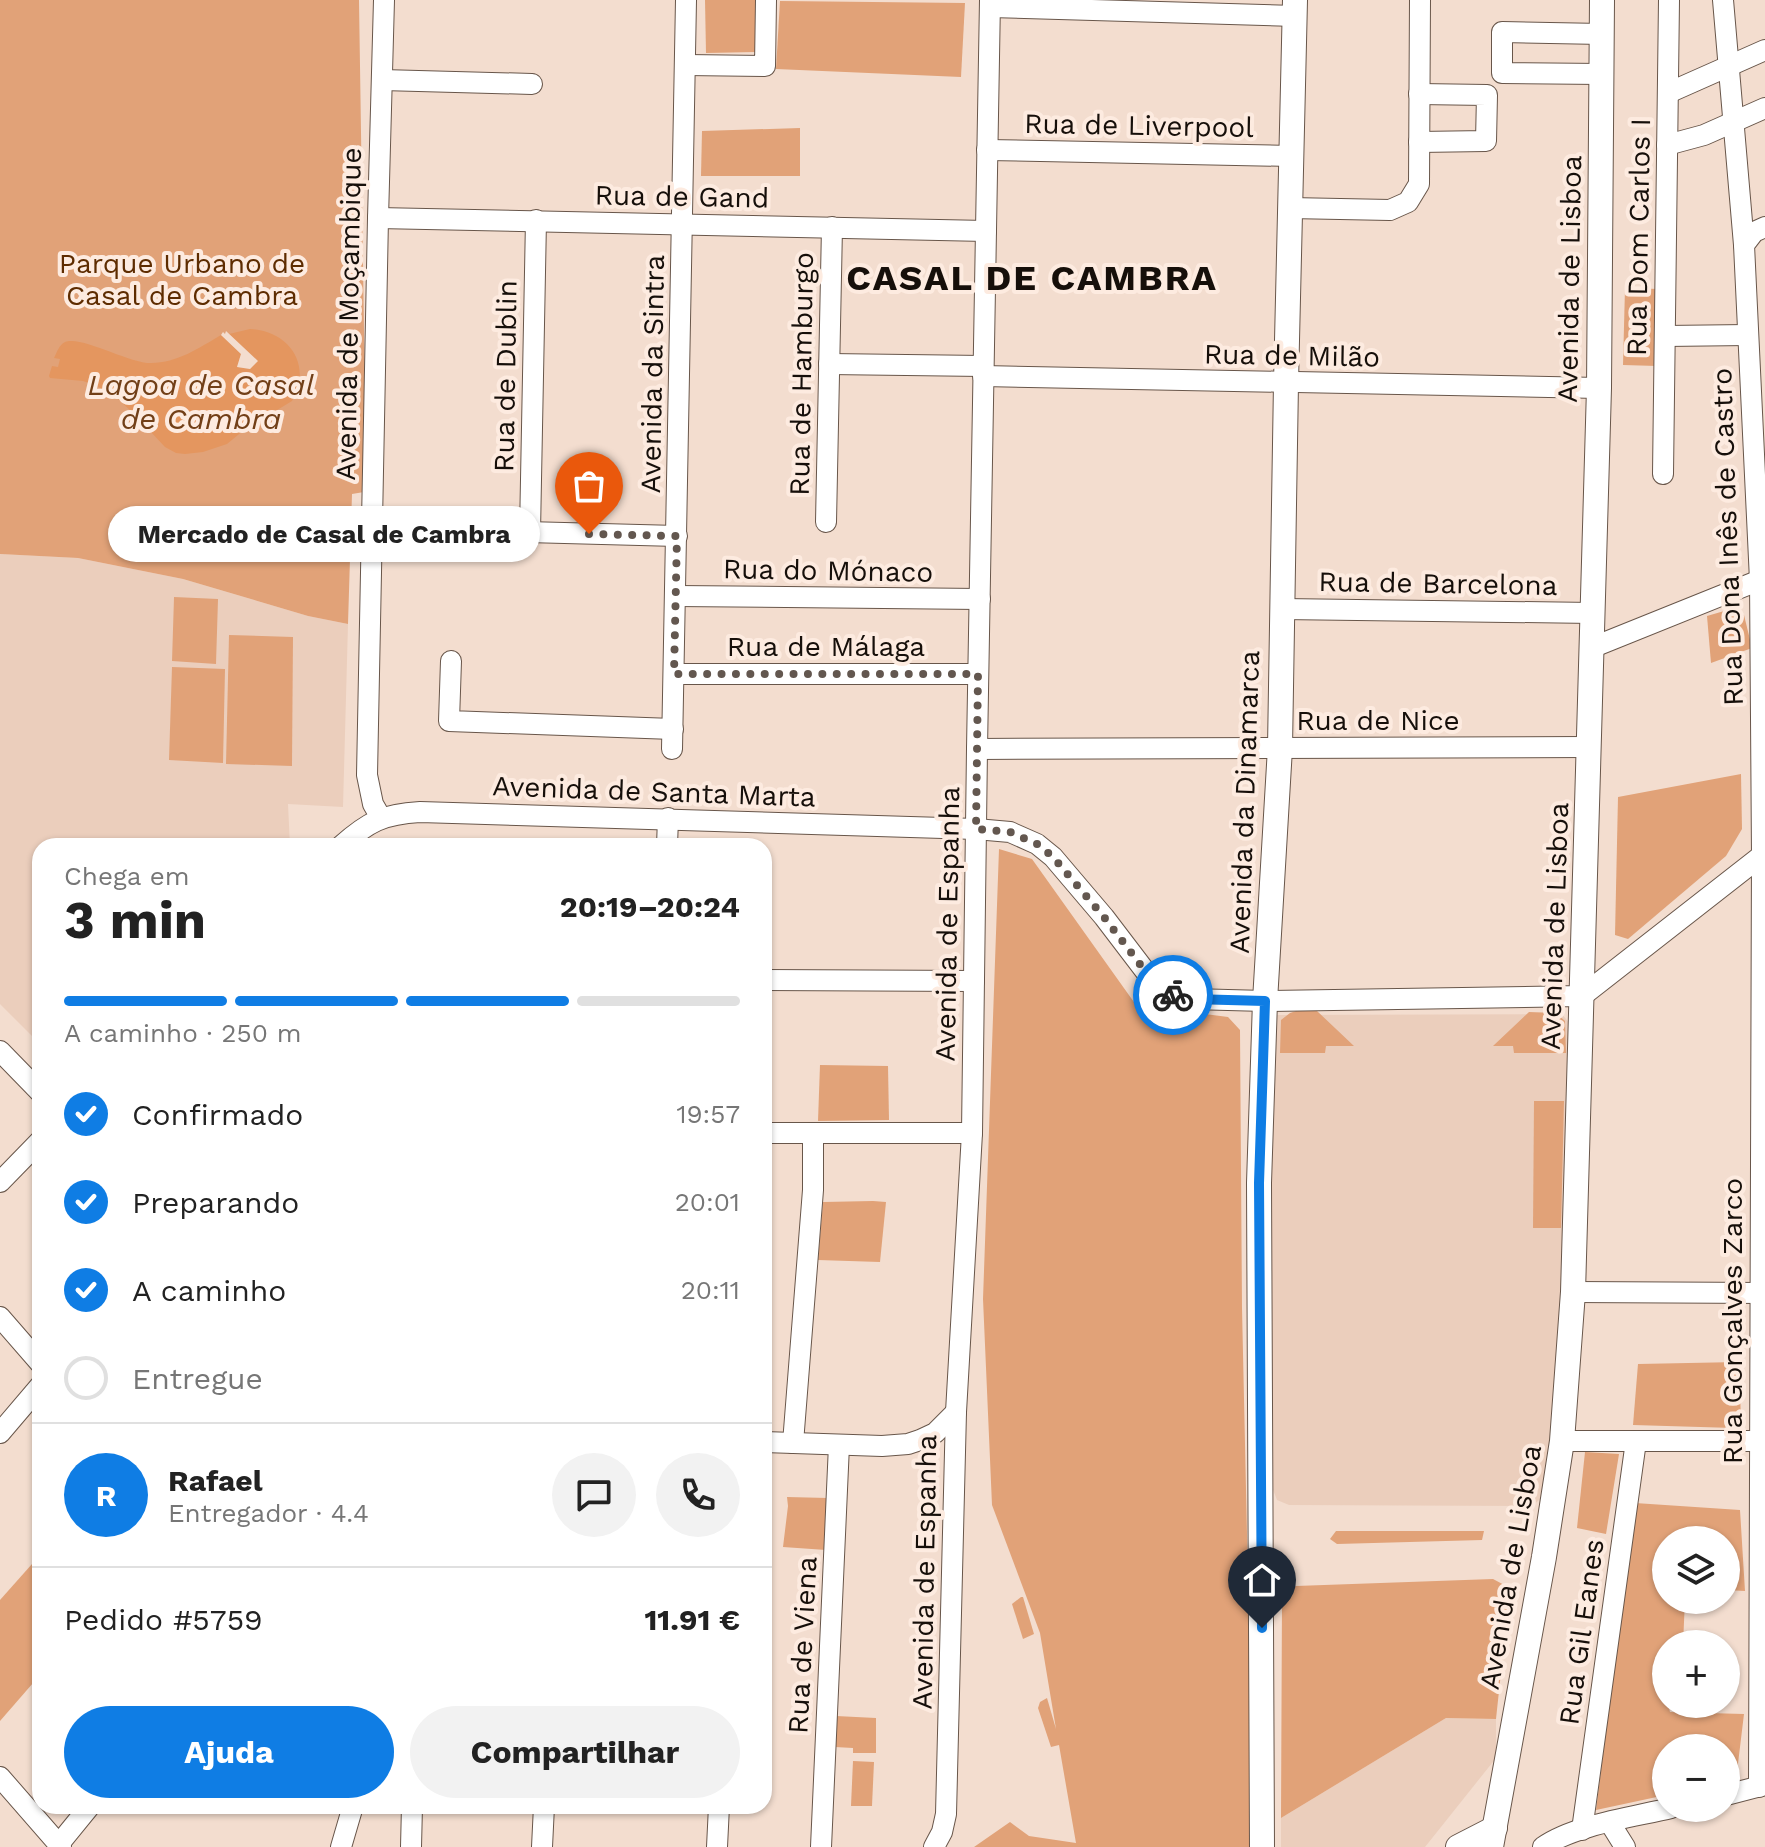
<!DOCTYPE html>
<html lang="pt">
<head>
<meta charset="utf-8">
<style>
	body { margin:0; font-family:"Work Sans",sans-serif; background:#f2f2f2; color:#222; height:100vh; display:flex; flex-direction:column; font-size:30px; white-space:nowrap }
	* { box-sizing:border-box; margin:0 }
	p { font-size:26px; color:#767676 }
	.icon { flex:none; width:44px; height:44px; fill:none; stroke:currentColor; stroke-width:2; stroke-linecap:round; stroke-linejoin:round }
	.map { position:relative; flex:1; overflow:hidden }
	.drawer { position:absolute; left:32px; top:838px; width:740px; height:976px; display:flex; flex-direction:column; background:#fff; border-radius:24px; box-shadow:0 2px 6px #0004 }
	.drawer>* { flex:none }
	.tools { position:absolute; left:1652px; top:1526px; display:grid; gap:16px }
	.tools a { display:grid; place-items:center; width:88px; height:88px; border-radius:50%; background:#fff; box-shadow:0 2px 6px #0004; font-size:40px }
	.pin { position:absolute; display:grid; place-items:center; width:68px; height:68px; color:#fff; margin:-82px -34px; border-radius:50% 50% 50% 0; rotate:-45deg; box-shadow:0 0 8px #0007 }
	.pin .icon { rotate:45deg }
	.courier { position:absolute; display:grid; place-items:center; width:80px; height:80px; margin:-40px; border:6px solid #0f7de4; border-radius:50%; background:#fff; color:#222; box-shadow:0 2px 10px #0007 }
	.bubble { position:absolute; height:56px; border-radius:28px; background:#fff; box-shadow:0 2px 6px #0004; font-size:26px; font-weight:700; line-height:56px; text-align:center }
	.head em { font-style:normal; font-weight:700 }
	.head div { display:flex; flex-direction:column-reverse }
	.head { display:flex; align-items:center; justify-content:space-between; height:136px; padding:0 32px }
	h1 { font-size:52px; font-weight:700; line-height:60px }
	.bar { display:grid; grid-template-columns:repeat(4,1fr); gap:12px 8px; align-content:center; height:96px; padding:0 32px }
	.bar i { height:10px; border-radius:6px; background:#e0e0e0 }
	.bar .active { background:#0f7de4 }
	.bar p { grid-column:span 4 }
	.line { display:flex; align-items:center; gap:20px; padding:0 32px; border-top:2px solid #e0e0e0 }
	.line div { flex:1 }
	.round { display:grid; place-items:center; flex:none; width:84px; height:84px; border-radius:42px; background:#f2f2f2 }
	ol { padding:0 32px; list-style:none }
	li { display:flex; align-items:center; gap:24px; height:88px }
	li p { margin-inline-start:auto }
	li .icon { padding:8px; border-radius:50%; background:#0f7de4; color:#fff; stroke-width:4 }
	li:last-child { color:#767676 }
	li i { width:44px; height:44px; border:4px solid #e0e0e0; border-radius:50% }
	.action { display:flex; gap:16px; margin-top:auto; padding:16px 32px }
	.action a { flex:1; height:92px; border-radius:48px; background:#0f7de4; color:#fff; font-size:32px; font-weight:700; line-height:92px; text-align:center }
	.action a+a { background:#f2f2f2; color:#222 }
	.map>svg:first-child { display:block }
	.built { fill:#ebcebc }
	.green { fill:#e1a278 }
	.water { fill:#e4965f }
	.pier { fill:#f3ddcf }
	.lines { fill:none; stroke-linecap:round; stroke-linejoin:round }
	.minor-casing { stroke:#68564a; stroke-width:22 }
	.major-casing { stroke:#68564a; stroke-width:26 }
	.minor { stroke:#fff; stroke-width:20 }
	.major { stroke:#fff; stroke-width:24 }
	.done { stroke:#63574f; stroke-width:8; stroke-dasharray:0 14.4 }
	.route { stroke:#0f7de4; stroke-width:10 }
	.labels { text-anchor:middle; stroke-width:8; stroke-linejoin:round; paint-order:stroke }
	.street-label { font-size:28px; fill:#160f0a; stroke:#fdebe0 }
	.park-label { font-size:28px; fill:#5e2c00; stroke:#fdebe0 }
	.water-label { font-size:30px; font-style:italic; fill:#723f17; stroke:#fdebe0 }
	.district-label { font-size:36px; font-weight:bold; letter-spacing:2px; fill:#160f0a; stroke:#fdebe0 }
</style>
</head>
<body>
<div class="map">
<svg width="1765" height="1847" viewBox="0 0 1765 1847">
	<rect width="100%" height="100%" fill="#f3ddcf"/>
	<g class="built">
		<path d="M0 554 78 558 183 579 308 616 348 624 343 807 288 804 290 846H40V1044L0 1004Z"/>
		<path d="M1562 1014 1570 1024 1566 1234 1555 1402 1544 1496 1532 1506 1289 1505 1277 1500 1270 1482 1267 1220 1274 1015Z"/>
		<path d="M1446 1718 1496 1719V1758L1425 1847H1281V1818Z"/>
	</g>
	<g class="green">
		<path d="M0 0H359L365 396 364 492 352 494 348 624 308 616 183 579 78 558 0 554Z"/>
		<path d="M705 0H755L756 52 706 53Z"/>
		<path d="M780 1 965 3 961 77 776 69Z"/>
		<path d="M800 128V176H701L702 131Z"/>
		<path d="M1625 288 1659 289 1657 366 1623 365Z"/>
		<path d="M174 597 218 599 216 664 172 661Z"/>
		<path d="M1731 609 1744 615 1752 648 1711 663 1707 616Z"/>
		<path d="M229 635 293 637 292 766 226 764Z"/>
		<path d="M172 667 225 669 223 763 169 760Z"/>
		<path d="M1741 774 1742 829 1726 856 1628 939 1615 935 1618 797Z"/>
		<path d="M999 849 1032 859 1136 1005 1228 1017 1240 1030 1242 1308 1250 1670 1249 1847H974L1010 1822 1029 1836 1076 1843 1059 1745 1051 1747 1038 1708 1040 1702 1047 1698 1056 1729 1040 1633 992 1505 983 1299Z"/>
		<path d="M1296 1011H1317L1354 1046H1326L1325 1053H1280L1281 1020 1290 1013Z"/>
		<path d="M1529 1012 1556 1013 1565 1021 1566 1053H1514L1513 1046H1493Z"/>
		<path d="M820 1065 888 1066 889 1120 818 1121Z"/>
		<path d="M1534 1101H1564L1561 1228H1533Z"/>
		<path d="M873 1201 886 1202 880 1262 818 1260 823 1202Z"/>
		<path d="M1739 1362 1741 1421 1734 1428 1633 1425 1638 1364Z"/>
		<path d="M1585 1452 1619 1454 1606 1534 1577 1528Z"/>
		<path d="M787 1497 828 1498 826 1550 783 1547 788 1506Z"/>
		<path d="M1635 1503 1740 1510 1745 1591 1726 1590V1540H1666V1600H1685L1683 1644H1666V1704H1668L1670 1712 1744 1714 1736 1780 1726 1782V1748H1666V1795L1596 1810Z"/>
		<path d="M1336 1531H1484L1482 1540 1337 1544 1330 1539Z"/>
		<path d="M40 1555V1675L0 1721V1600Z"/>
		<path d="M1493 1579 1510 1588 1496 1719 1446 1718 1281 1818 1282 1598 1296 1586Z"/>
		<path d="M1021 1597H1023L1034 1634 1023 1639 1012 1604Z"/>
		<path d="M836 1716 876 1718V1753H853V1748L835 1747Z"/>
		<path d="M853 1761 874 1762 872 1806H851Z"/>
	</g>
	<path class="water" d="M250 329C289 331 313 365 292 401L244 430 227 444 203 452 185 454 176 453 165 447 134 414 118 399 97 386 83 381 50 378 49 376 52 366 58 367 60 359 54 358C57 352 59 345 65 342 81 335 128 363 151 363 177 363 199 348 221 335L241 354 237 367 250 369 257 360 229 334Z"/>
	<path class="pier" d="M226 331 258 361 250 369 237 367 241 354 221 335 223 332 225 334Z"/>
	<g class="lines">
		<defs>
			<g id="minor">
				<path d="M1723 0 1744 245"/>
				<path d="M990 7 1295 16"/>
				<path d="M686 65 765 66 766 0"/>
				<path d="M1602 74 1502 73V32L1602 34"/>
				<path d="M382 80 532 84"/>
				<path d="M1668 93 1765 50"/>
				<path d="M1419 142 1486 141 1487 95 1419 94"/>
				<path d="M1667 145 1704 135 1765 108"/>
				<path d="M987 150 1291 156"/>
				<path d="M1290 208 1390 210 1408 202 1419 184 1420 0"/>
				<path d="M378 218 986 231"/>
				<path d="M1665 336 1748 335"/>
				<path d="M829 364 983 366"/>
				<path d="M983 376 1599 388"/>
				<path d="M1663 474 1669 0"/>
				<path d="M826 522 832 227"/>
				<path d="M371 528 677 536"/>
				<path d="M530 532 536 220"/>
				<path d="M676 596 980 599"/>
				<path d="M1282 609 1593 613"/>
				<path d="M1591 648 1765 578"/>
				<path d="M451 661 449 721 673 729"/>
				<path d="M674 674H978"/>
				<path d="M672 749 686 0"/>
				<path d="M977 749 1588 747"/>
				<path d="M381 818 373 804 367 775 378 218 384 0"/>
				<path d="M341 846C368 822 383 814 420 812L976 829 1010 832 1037 844 1053 857 1104 917 1152 980 1169 994 1191 999 1265 1001 1582 996 1765 853"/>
				<path d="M667 846 668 818"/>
				<path d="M764 980 974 981"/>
				<path d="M0 1051 40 1092"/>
				<path d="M764 1133H972"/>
				<path d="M0 1182 40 1141"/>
				<path d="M1573 1292 1765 1293"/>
				<path d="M0 1317 40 1363"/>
				<path d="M0 1433 40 1386"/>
				<path d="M1562 1441H1765"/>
				<path d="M764 1442 882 1446 908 1444 920 1440 935 1433 956 1412"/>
				<path d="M793 1443 813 1190V1133"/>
				<path d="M0 1777 61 1847"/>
				<path d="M1759 1787 1762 855 1760 580 1744 245 1754 232 1765 227"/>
				<path d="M1726 1795 1765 1785"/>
				<path d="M1610 1823 1625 1847"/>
				<path d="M1582 1830 1636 1441"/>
				<path d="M59 1844 90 1806"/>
				<path d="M341 1847 353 1806"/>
				<path d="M411 1847 412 1806"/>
				<path d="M542 1847 544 1806"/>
				<path d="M717 1847 719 1806"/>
				<path d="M821 1847 839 1445"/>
				<path d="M934 1847 942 1832 946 1814 956 1412 972 1133 977 749 990 0"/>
				<path d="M1543 1847C1574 1825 1634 1817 1671 1808"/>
			</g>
			<g id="major">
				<path d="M1262 1847 1259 1183 1265 1001 1280 748 1286 383 1295 0"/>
				<path d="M1458 1847 1495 1828"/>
				<path d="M1491 1847 1544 1557 1562 1441 1573 1292 1599 388 1602 0"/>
			</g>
		</defs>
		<use href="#minor" class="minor-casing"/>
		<use href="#major" class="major-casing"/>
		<use href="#minor" class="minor"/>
		<use href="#major" class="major"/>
	</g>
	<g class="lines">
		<path class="done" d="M589 534 677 536 674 674H978L976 829 1010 832 1037 844 1053 857 1104 917 1152 980 1173 995"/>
		<path class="route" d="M1173 995 1191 999 1265 1001 1259 1183 1262 1628"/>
	</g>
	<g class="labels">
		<g class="street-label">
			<text transform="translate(1139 125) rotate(1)" y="10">Rua de Liverpool</text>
			<text transform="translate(682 196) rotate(1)" y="10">Rua de Gand</text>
			<text transform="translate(1638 237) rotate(-89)" y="10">Rua Dom Carlos I</text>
			<text transform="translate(1569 279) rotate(-89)" y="10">Avenida de Lisboa</text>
			<text transform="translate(348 314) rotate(-89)" y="10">Avenida de Moçambique</text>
			<text transform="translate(1292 355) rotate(1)" y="10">Rua de Milão</text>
			<text transform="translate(652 374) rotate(-89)" y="10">Avenida da Sintra</text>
			<text transform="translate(801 374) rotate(-89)" y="10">Rua de Hamburgo</text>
			<text transform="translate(505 376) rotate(-89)" y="10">Rua de Dublin</text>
			<text transform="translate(1727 537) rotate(-92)" y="10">Rua Dona Inês de Castro</text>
			<text transform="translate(828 570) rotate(1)" y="10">Rua do Mónaco</text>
			<text transform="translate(1438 583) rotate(1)" y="10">Rua de Barcelona</text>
			<text x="826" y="656">Rua de Málaga</text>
			<text x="1378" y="730">Rua de Nice</text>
			<text transform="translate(654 791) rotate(2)" y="10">Avenida de Santa Marta</text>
			<text transform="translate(1244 802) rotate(-88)" y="10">Avenida da Dinamarca</text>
			<text transform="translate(947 924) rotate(-89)" y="10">Avenida de Espanha</text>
			<text transform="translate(1554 926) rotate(-88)" y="10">Avenida de Lisboa</text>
			<text transform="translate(1732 1321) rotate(-90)" y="10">Rua Gonçalves Zarco</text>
			<text transform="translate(1510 1567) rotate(-80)" y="10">Avenida de Lisboa</text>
			<text transform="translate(924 1572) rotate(-89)" y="10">Avenida de Espanha</text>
			<text transform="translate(1581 1632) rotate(-82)" y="10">Rua Gil Eanes</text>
			<text transform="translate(802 1645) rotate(-87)" y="10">Rua de Viena</text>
		</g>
		<g class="park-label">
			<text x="182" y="273">Parque Urbano de<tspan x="182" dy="32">Casal de Cambra</tspan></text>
		</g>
		<g class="water-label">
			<text x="201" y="395">Lagoa de Casal<tspan x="201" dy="34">de Cambra</tspan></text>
		</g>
		<g class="district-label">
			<text x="1032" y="290">CASAL DE CAMBRA</text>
		</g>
	</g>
</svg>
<div class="tools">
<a><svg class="icon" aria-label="layers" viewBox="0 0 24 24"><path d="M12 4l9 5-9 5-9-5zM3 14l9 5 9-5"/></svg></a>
<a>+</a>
<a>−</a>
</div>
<div class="pin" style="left:589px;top:534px;background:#ea580c"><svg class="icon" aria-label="bag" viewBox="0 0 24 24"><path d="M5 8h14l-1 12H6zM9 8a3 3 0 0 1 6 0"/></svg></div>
<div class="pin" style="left:1262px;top:1628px;background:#1f2937"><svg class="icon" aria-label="home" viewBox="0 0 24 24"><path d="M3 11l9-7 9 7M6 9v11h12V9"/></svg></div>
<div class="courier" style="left:1173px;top:995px"><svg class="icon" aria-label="bike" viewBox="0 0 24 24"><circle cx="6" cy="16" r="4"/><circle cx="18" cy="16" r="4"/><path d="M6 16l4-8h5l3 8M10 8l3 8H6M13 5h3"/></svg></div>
<div class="bubble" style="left:108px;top:506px;width:432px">Mercado de Casal de Cambra</div>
<section class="drawer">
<div class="head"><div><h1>3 min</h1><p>Chega em</p></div><em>20:19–20:24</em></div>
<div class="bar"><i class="active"></i><i class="active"></i><i class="active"></i><i></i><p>A caminho · 250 m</p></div>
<ol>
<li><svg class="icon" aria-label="check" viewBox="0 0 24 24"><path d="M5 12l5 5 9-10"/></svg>Confirmado<p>19:57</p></li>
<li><svg class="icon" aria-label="check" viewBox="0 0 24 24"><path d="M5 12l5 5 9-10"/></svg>Preparando<p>20:01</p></li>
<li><svg class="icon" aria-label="check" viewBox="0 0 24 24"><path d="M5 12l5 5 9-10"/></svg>A caminho<p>20:11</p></li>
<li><i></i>Entregue</li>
</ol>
<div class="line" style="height:144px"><b class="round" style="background:#0f7de4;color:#fff">R</b><div><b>Rafael</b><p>Entregador · 4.4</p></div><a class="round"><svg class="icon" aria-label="chat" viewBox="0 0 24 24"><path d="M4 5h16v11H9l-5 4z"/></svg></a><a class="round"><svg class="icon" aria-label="phone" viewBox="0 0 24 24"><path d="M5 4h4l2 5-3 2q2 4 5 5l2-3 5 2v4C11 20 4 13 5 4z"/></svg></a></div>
<div class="line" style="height:104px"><div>Pedido #5759</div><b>11.91 €</b></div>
<div class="action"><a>Ajuda</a><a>Compartilhar</a></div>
</section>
</div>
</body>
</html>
